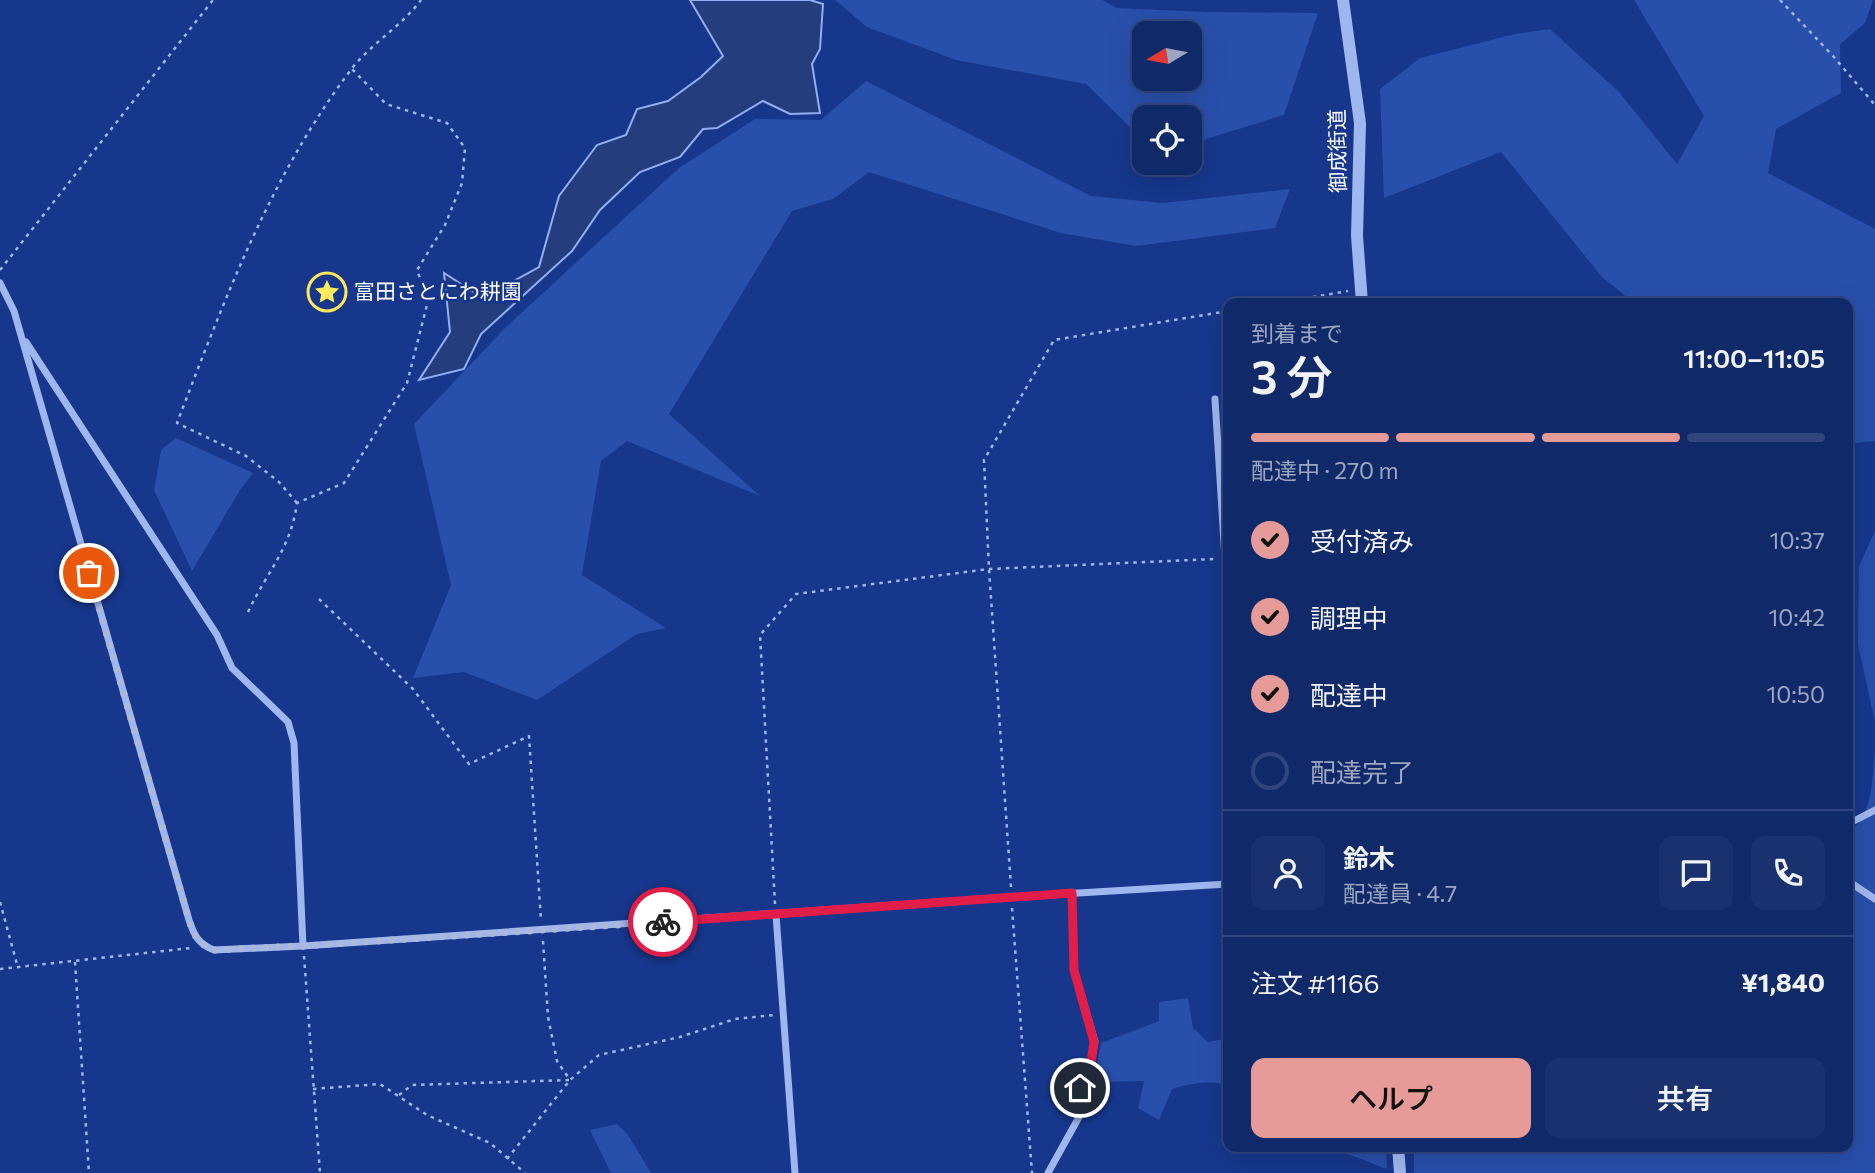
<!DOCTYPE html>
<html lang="ja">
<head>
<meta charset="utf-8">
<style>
	body { margin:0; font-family:Commissioner,"Noto Sans JP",sans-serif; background:#19316f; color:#f1f3f6; height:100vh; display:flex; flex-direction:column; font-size:26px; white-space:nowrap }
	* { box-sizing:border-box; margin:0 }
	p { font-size:23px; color:#9ca6c0 }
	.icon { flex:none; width:38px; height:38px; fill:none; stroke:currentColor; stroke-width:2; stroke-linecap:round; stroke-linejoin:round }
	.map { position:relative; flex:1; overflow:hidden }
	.drawer { position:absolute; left:1223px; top:298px; width:630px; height:854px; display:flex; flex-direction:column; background:#102969; border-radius:14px; box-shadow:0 7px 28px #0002,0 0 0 2px #30457d }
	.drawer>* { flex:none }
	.needle { width:46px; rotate:260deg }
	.tools { position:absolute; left:1132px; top:21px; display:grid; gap:14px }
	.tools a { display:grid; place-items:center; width:70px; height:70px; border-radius:14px; background:#102969; box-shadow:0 7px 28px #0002,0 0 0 2px #30457d; font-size:35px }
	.pin { position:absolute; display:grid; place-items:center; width:60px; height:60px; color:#fff; margin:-30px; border:4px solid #fff; border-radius:50%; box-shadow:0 2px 7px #0007 }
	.courier { position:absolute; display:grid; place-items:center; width:70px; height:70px; margin:-35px; border:5px solid #e11d48; border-radius:50%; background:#fff; color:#222; box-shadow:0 2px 9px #0007 }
	.overview em { font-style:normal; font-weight:600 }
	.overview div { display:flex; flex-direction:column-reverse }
	.overview { display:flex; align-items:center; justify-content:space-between; height:119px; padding:0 28px }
	h1 { font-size:46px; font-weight:600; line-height:52px }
	.bar { display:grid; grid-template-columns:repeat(4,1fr); gap:10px 7px; align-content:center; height:84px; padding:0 28px }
	.bar i { height:9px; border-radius:5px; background:#30457d }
	.bar .active { background:#e69b98 }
	.bar p { grid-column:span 4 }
	.line { display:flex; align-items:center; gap:18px; padding:0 28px; border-top:2px solid #30457d }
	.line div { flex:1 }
	.round { display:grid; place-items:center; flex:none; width:74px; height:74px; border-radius:14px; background:#19316f }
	ol { padding:0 28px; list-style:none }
	li { display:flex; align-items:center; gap:21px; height:77px }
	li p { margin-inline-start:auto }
	li .icon { padding:7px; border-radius:50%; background:#e69b98; color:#111; stroke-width:4 }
	li:last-child { color:#9ca6c0 }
	li i { width:38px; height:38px; border:4px solid #30457d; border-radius:50% }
	.action { display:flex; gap:14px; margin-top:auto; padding:14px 28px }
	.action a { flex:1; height:80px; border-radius:14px; background:#e69b98; color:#111; font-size:28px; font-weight:600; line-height:80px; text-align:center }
	.action a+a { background:#19316f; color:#f1f3f6 }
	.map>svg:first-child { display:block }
	.green { fill:#284faa; fill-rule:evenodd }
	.water { fill:#243d7d; stroke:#91aff2; stroke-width:2 }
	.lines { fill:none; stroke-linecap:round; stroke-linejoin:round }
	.path { stroke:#9fb7ef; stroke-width:2.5; stroke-dasharray:3.5 5; stroke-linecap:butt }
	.minor { stroke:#9fb7ef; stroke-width:7 }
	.tertiary { stroke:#9fb7ef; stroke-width:12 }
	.done { stroke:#adb9d7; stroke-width:7; stroke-dasharray:0 12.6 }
	.route { stroke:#e11d48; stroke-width:9 }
	.labels { text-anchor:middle; stroke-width:6; stroke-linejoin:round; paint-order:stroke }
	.street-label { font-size:21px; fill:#fff; stroke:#16378c }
	.poi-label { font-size:21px; fill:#fff; stroke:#16378c; text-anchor:start }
</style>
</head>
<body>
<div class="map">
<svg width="1875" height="1173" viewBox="0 0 1875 1173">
	<rect width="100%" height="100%" fill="#16378c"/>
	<g class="green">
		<path d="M835 0H1102L1117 8 1206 12 1318 13 1284 115 1190 144V117H1144V141L1086 84 956 60 867 27ZM1144 33H1190V79H1144Z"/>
		<path d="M1634 0H1873L1865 23 1840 44 1841 93 1776 129 1768 173 1875 229V441L1856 443 1848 441V303H1634L1602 277 1501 152 1384 198 1380 89 1420 58 1515 34 1550 29 1619 92 1677 164 1704 116Z"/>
		<path d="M866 81 1091 196 1163 203 1290 189 1275 228 1136 246 1061 233 869 172 833 199 792 211 669 414 760 496 627 441 601 461 582 575 666 628 637 634 537 700 464 672 413 678 451 585 414 424 506 327 679 168 755 119 821 120Z"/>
		<path d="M176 438 253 473 240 490 192 571 154 490 161 450Z"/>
		<path d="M1875 531V722L1858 645 1859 566Z"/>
		<path d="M1875 750V1173H1414V1146H1848V832C1874 817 1872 776 1875 750Z"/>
		<path d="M1188 998 1193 1028 1208 1042 1228 1038V1086C1211 1079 1189 1084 1172 1089L1159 1120 1138 1108 1144 1081 1094 1082 1101 1043 1159 1021V1002Z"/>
		<path d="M617 1124 628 1135 651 1173H611L590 1130Z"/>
		<path d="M1327 1146H1386L1387 1169Z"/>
	</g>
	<path class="water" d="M690 0H810L823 4 820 49 812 64 820 113 790 114 763 101 717 128 703 129 680 157 640 172 600 210 572 251 481 334 464 369 419 380 450 332 444 273 483 298 539 267 559 196 597 145 626 135 637 109 668 101 701 77 723 56Z"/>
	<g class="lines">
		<g class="path">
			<path d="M1780 0 1833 56 1875 105"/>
			<path d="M0 270 213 0"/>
			<path d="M1279 303 1348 291"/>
			<path d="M297 503 279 482 246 456 177 423C224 301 270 177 350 71 370 44 401 27 421 0"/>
			<path d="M319 599 413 689 469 764 529 736 541 921"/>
			<path d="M248 612C267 572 291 548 297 503L344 483 407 383 428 301 417 270 445 225 462 183 465 148 447 123 386 104 351 68"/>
			<path d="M1011 887 989 569 984 460 1054 340 1228 311"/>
			<path d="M0 902 18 968"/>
			<path d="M775 904 760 635 796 594 989 569 1215 559"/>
			<path d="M1012 908 1032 1173"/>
			<path d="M543 941 548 1017 557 1061 570 1080"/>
			<path d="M304 956 320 1173"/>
			<path d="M75 962 89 1173"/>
			<path d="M0 969 191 948"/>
			<path d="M313 1089 380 1084 427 1115 490 1143 525 1173"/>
			<path d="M399 1095 412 1085 570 1080"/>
			<path d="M507 1159 570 1080 599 1055 680 1037 735 1019 774 1015"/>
		</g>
		<g class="minor">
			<path d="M0 283 14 311 189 920C194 935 198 944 214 950L303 946 1011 897 1228 884"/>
			<path d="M26 342 217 635 232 668 288 722 294 743 303 946"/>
			<path d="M1215 399 1228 606"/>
			<path d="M1848 824 1875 810"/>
			<path d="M1848 881 1875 899"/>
			<path d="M776 915 795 1173"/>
			<path d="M1048 1173 1079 1117 1080 1088 1091 1062 1095 1042 1074 969 1072 893"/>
		</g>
		<g class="tertiary">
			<path d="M1343 0 1360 123 1357 236 1362 303"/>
			<path d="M1398 1146 1400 1173"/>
		</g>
	</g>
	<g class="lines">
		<path class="done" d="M89 573 189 920C194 935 198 944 214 950L303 946 663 922"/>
		<path class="route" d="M663 922 1072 893 1074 970 1094 1042 1091 1062 1080 1088"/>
	</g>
	<defs>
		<symbol id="sight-ring" viewBox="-11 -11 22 22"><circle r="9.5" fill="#16378c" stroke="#ffe95d" stroke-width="1.5"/><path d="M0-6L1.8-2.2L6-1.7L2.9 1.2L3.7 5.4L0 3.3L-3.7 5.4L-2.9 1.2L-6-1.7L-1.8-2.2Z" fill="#ffe95d"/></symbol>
	</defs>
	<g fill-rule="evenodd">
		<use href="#sight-ring" x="305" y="270" width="44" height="44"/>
	</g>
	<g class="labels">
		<g class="street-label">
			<text transform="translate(1338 151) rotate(-91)" y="7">御成街道</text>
		</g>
		<g class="poi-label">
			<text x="354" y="299">富田さとにわ耕園</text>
		</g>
	</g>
</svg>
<div class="tools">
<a><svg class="needle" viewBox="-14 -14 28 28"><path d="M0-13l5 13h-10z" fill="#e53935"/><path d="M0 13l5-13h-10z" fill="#9ca6c0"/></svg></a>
<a><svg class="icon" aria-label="locate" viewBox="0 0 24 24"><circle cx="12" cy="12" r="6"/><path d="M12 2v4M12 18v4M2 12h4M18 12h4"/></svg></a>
</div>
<div class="pin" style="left:89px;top:573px;background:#ea580c"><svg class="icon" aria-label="bag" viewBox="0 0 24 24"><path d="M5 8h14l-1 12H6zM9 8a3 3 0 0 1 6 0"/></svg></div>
<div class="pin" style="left:1080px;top:1088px;background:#1f2937"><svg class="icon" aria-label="home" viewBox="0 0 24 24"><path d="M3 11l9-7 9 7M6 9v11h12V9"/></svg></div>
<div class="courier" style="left:663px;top:922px"><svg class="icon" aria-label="bike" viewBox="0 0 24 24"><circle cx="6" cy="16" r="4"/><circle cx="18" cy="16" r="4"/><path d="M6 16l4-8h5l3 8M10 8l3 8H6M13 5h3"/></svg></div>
<section class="drawer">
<div class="overview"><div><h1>3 分</h1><p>到着まで</p></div><em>11:00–11:05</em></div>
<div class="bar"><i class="active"></i><i class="active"></i><i class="active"></i><i></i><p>配達中 · 270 m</p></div>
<ol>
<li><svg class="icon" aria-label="check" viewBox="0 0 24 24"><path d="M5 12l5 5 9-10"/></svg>受付済み<p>10:37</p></li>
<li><svg class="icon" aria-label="check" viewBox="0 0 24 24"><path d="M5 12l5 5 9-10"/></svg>調理中<p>10:42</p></li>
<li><svg class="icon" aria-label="check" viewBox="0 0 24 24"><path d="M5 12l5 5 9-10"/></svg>配達中<p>10:50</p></li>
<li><i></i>配達完了</li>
</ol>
<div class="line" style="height:126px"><a class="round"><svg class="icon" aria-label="person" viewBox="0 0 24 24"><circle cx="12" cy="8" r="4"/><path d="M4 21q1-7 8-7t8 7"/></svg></a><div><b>鈴木</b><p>配達員 · 4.7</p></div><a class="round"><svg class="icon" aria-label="chat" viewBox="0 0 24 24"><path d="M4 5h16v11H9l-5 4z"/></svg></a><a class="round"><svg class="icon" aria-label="phone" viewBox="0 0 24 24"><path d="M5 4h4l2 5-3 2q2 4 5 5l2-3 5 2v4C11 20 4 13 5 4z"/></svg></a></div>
<div class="line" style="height:91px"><div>注文 #1166</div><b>¥1,840</b></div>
<div class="action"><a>ヘルプ</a><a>共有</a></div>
</section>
</div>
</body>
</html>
